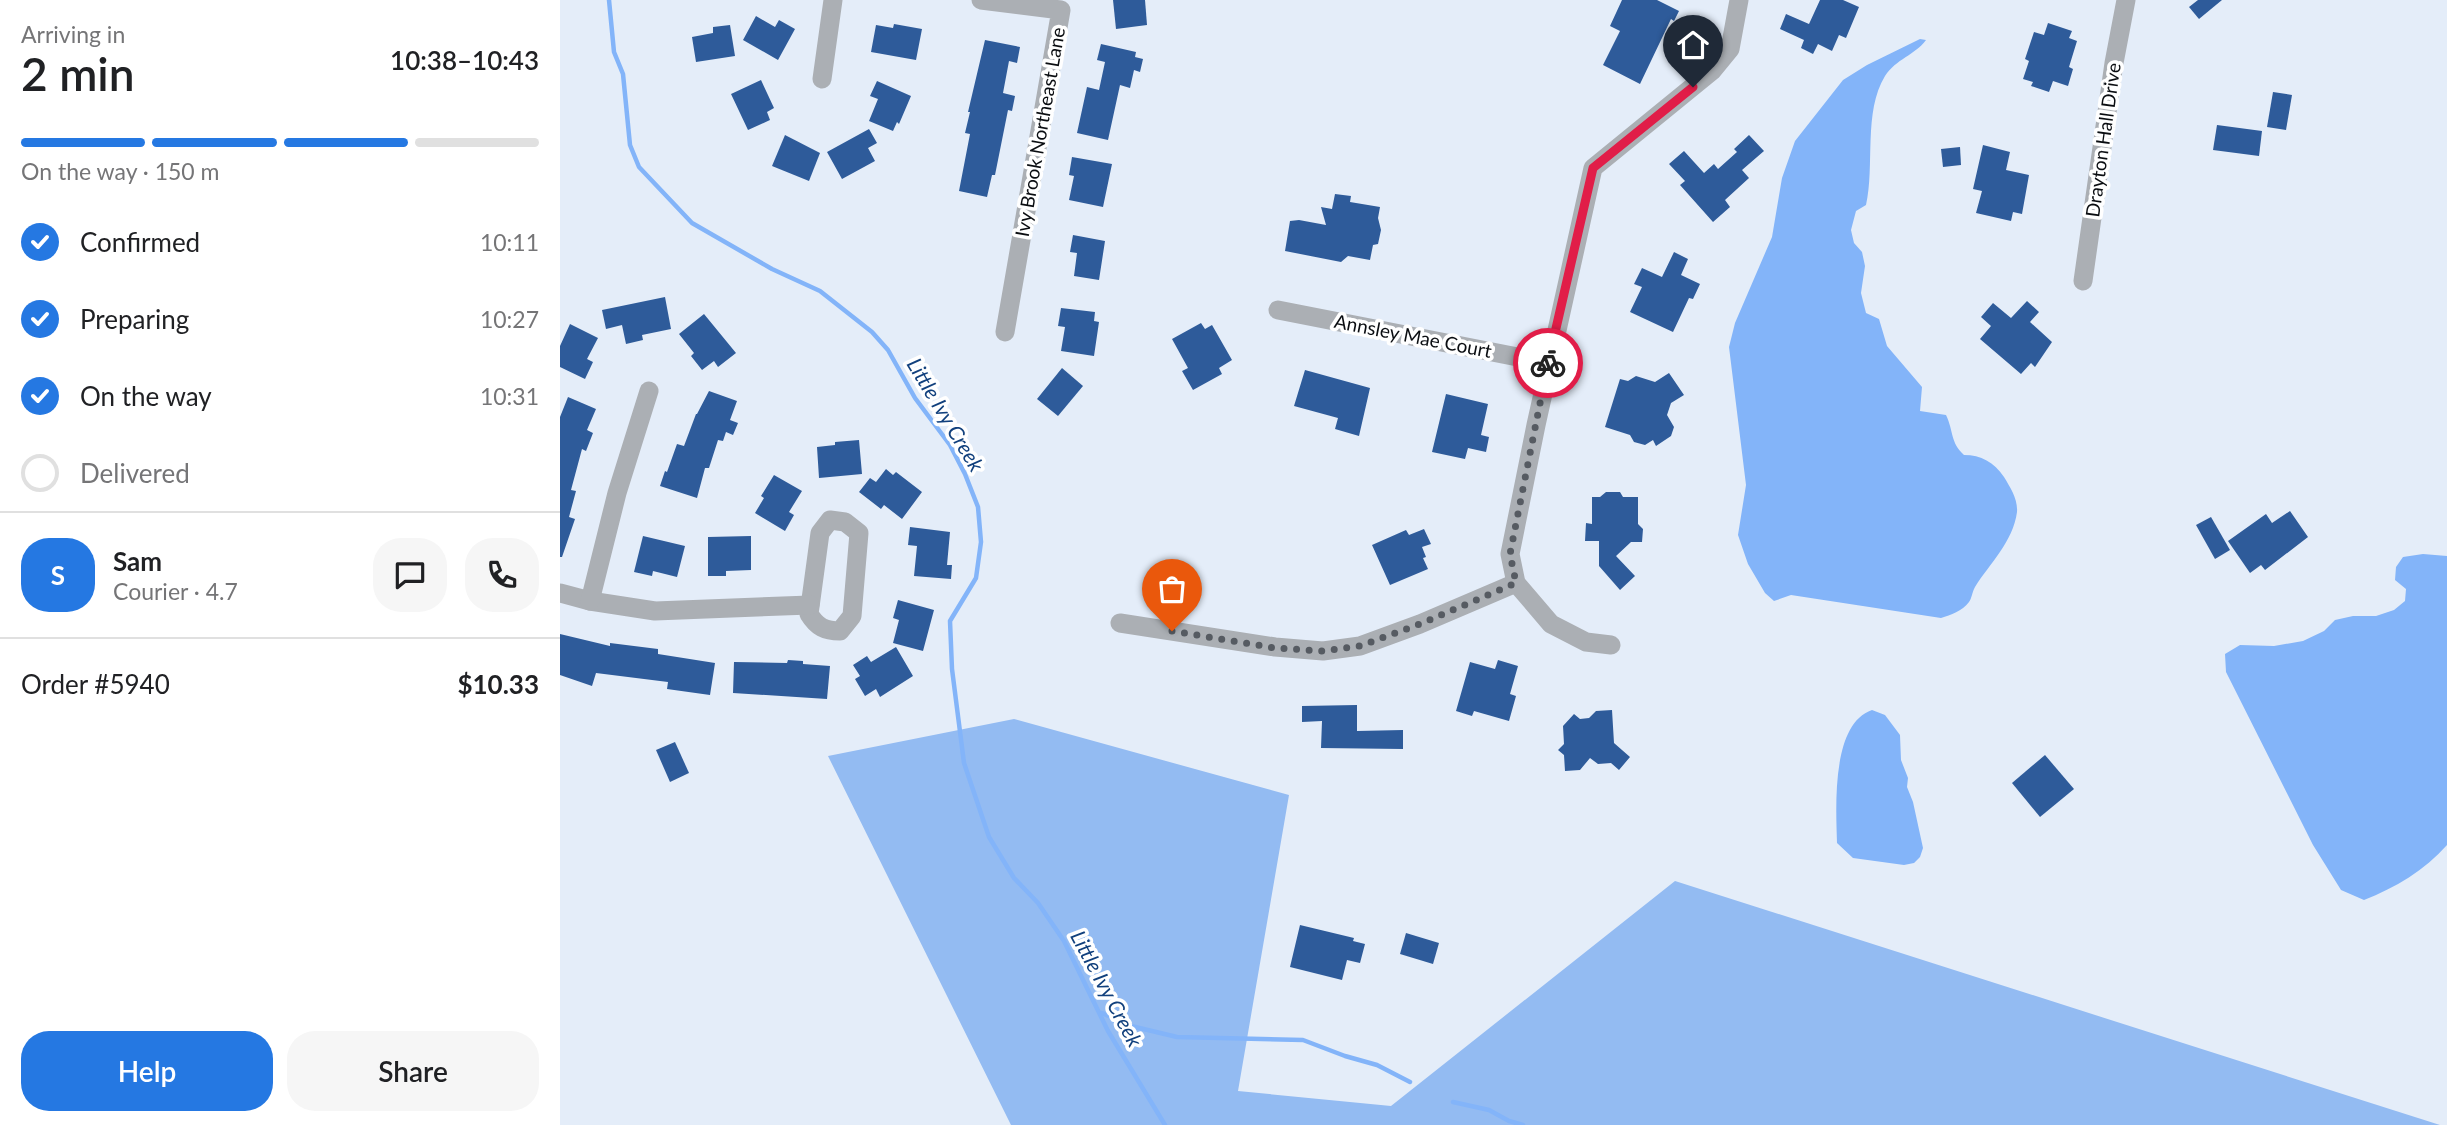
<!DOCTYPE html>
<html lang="en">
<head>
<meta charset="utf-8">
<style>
	body { margin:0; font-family:Lato,sans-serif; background:#f6f6f6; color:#202124; height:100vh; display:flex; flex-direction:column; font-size:26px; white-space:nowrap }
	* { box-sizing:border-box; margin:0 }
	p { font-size:23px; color:#757577 }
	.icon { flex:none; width:38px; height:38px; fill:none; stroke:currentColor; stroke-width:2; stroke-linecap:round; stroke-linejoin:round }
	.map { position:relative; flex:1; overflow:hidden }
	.side { display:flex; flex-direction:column; background:#fff; width:560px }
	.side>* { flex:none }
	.pin { position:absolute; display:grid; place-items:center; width:60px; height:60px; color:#fff; margin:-72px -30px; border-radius:50% 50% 50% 0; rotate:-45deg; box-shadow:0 0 7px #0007 }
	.pin .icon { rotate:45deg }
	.courier { position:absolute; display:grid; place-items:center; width:70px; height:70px; margin:-35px; border:5px solid #e11d48; border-radius:50%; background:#fff; color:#222; box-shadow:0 2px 9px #0007 }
	.headline em { font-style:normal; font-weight:600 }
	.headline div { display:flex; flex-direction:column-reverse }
	.headline { display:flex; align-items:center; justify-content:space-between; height:119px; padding:0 21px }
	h1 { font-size:46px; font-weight:600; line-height:52px }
	.bar { display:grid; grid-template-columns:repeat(4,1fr); gap:10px 7px; align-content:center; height:84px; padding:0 21px }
	.bar i { height:9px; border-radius:5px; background:#e0e0e0 }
	.bar .current { background:#2578e2 }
	.bar p { grid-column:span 4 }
	.line { display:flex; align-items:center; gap:18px; padding:0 21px; border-top:2px solid #e0e0e0 }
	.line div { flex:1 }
	.round { display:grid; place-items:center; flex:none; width:74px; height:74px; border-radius:28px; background:#f6f6f6 }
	ol { padding:0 21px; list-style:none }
	li { display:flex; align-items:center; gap:21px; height:77px }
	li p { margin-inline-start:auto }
	li .icon { padding:7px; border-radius:50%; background:#2578e2; color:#fff; stroke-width:4 }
	li:last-child { color:#757577 }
	li i { width:38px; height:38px; border:4px solid #e0e0e0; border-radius:50% }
	.primary-button { display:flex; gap:14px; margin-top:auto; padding:14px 21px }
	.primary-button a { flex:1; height:80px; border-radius:28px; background:#2578e2; color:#fff; font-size:28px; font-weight:600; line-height:80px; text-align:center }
	.primary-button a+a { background:#f6f6f6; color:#202124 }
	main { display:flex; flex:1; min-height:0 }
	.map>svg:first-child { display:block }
	.forest { fill:#93bbf2 }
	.water { fill:#83b4f9 }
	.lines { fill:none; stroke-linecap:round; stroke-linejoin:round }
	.stream { stroke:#83b4f9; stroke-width:4.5 }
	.building { fill:#2e5b9a }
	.minor { stroke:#abafb4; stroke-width:19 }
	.done { stroke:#565b62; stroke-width:7; stroke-dasharray:0 12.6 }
	.route { stroke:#e11d48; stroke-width:9 }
	.labels { text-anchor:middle; stroke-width:7; stroke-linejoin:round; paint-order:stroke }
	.street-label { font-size:19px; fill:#0a0d11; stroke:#fff }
	.water-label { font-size:21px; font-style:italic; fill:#11407d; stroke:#fff }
</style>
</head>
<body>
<main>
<section class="side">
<div class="headline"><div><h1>2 min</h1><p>Arriving in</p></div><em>10:38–10:43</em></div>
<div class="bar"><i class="current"></i><i class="current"></i><i class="current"></i><i></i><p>On the way · 150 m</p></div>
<ol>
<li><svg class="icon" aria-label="check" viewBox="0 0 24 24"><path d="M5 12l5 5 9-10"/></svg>Confirmed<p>10:11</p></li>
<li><svg class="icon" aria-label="check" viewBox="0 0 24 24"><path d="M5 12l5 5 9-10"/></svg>Preparing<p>10:27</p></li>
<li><svg class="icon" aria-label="check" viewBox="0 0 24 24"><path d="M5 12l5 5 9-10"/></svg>On the way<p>10:31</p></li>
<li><i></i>Delivered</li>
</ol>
<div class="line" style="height:126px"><b class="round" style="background:#2578e2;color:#fff">S</b><div><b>Sam</b><p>Courier · 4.7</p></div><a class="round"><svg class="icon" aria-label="chat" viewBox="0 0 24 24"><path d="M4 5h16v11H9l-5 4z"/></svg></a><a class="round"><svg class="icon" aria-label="phone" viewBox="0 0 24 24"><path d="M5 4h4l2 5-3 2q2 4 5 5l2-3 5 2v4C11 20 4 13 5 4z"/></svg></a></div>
<div class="line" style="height:91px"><div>Order #5940</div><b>$10.33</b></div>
<div class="primary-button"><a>Help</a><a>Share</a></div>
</section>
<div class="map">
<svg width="1887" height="1125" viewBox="0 0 1887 1125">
	<rect width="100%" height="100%" fill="#e4edf9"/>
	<path class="forest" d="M454 719 729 795 678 1091 831 1106 1115 881 1880 1125H451L268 756Z"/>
	<g class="water">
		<path d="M1360 39 1366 40C1355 55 1336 59 1325 76 1303 112 1315 166 1306 205L1296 211 1291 230 1294 243 1302 252 1305 266 1301 293 1306 313 1319 319 1327 346 1362 387 1360 411 1386 415C1394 432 1390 442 1404 455 1421 455 1434 462 1444 477 1450 487 1458 499 1457 512 1453 542 1430 563 1415 587 1412 592 1412 598 1409 602 1402 611 1391 615 1381 618L1231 595 1214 601 1205 593 1188 564 1178 535 1186 485 1169 347 1175 323 1212 237 1222 178 1235 141 1283 80 1307 65Z"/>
		<path d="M1863 554 1887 556V845C1865 870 1835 888 1804 900L1781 890 1753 845 1666 672 1665 654 1680 645 1714 646 1743 641 1764 631 1775 620 1793 616H1816L1834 610 1845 601 1846 589 1835 580 1836 567 1843 557Z"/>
		<path d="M1312 710 1325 715 1340 735 1341 760 1348 778 1347 787 1353 802 1363 848 1360 857 1354 863 1344 865 1293 858 1277 843C1276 807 1271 724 1312 710Z"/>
	</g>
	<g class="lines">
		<g class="stream">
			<path d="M49 0 54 52 63 74 70 145 79 167 132 223 212 269 260 291 312 332 328 350 355 398 390 445 405 474 418 507 421 542 416 578 390 621 392 669 404 763 429 837 454 878 478 903 504 941 548 1031 605 1125"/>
			<path d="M542 1013 571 1026 617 1037 743 1040 785 1056 817 1065 850 1082"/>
			<path d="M893 1102 929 1110 949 1121 963 1125"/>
		</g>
	</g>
	<g class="building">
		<path d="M553 0H585L587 25 556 29Z"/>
		<path d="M1062 0H1097L1119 11 1114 21 1111 19 1080 84 1043 65 1060 31 1050 26Z"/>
		<path d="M1260 0H1283L1299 7 1286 38 1279 35 1272 51 1258 44 1253 54 1241 48 1244 40 1220 29 1226 14 1249 24Z"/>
		<path d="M1638 0H1662L1639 19 1629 7Z"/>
		<path d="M196 16 215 27 219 20 235 29 218 60 183 40Z"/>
		<path d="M1488 23 1512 31 1509 38 1517 41 1509 67 1513 69 1508 86 1493 81 1489 92 1471 86 1473 82 1463 79 1469 61 1465 59 1474 32 1484 35Z"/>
		<path d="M334 24 362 29 356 60 311 52 316 25 333 28Z"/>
		<path d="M170 25 175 56 136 62 132 37 153 33V27Z"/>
		<path d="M425 40 460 47 457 63 449 61 443 93 455 96 452 111 448 110 435 175H432L427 197 399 191 410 134 405 133 410 112H408Z"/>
		<path d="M541 44 576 52 575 57 583 59 580 72 574 70 570 88 560 85 548 140 517 133 527 87 539 90 545 62 537 60Z"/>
		<path d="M201 80 214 108 207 112 210 120 188 130 171 94Z"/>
		<path d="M317 81 351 96 339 124 337 122 333 131 309 121 318 99 310 96Z"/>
		<path d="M1713 92 1732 95 1726 130 1707 127Z"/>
		<path d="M1657 125 1702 131 1699 156 1653 150Z"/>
		<path d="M309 129 317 143 308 148 315 161 282 179 267 152Z"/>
		<path d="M225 135 260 153 249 181 212 166Z"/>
		<path d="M1189 135 1204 151 1182 170 1189 178 1165 200 1170 207 1153 222 1120 185 1125 181 1109 164 1124 151 1144 173 1154 164 1158 169 1177 152 1174 149Z"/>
		<path d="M1423 145 1450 152 1446 170 1469 175 1462 214 1453 212 1451 221 1416 213 1422 191 1413 189Z"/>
		<path d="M1400 147 1401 165 1383 167 1381 149Z"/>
		<path d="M512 157 552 164 543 207 509 200 514 176 509 175Z"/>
		<path d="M775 194 791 196 790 202 820 207 818 218 821 230 818 244 813 245 810 260 788 256 781 262 725 251 730 221 739 220 766 225 761 207 772 209Z"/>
		<path d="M513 235 545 241 539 280 514 276 517 253 510 252Z"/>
		<path d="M1114 252 1128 259 1121 275 1140 284 1133 299 1129 298 1113 332 1070 312 1082 287 1074 284 1082 268 1102 277Z"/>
		<path d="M105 297 111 329 82 335 83 340 66 344 62 325 46 329 42 310Z"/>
		<path d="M1467 301 1479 312 1470 322 1492 342 1475 367 1471 363 1461 374 1420 339 1431 326 1421 317 1433 303 1451 318Z"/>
		<path d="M501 308 535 312 534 321 539 322 534 356 501 351 505 327 498 326Z"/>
		<path d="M144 314 176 353 158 367 154 361 142 370 131 356 134 353 119 334Z"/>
		<path d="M641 323 645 329 652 325 672 360 659 368 662 374 633 390 622 371 628 368 612 339Z"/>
		<path d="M10 324 38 338 27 359 33 362 25 379 0 367V346Z"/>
		<path d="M502 368 523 386 498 416 477 399Z"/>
		<path d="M745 370 810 388 799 436 775 429 778 418 734 406Z"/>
		<path d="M1109 373 1124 395 1111 403 1107 415 1114 427 1111 436 1096 446 1093 440 1085 445 1074 442 1070 435 1045 427 1060 379 1068 381 1076 376 1095 382Z"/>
		<path d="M149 391 177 401 170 420 178 423 173 435 166 432 163 441 158 440 149 468H145L137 498 100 486 105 471 107 472 117 444 124 446 136 414H137Z"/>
		<path d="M886 394 928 404 921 435 929 437 926 452 908 448 905 459 872 452Z"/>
		<path d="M8 397 36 409 27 430 33 433 26 451 22 449 11 490 16 491 9 517 15 519 2 557H0V417Z"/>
		<path d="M299 440 302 474 259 478 257 447 275 445V442Z"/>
		<path d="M326 469 333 475 336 472 362 492 342 519 324 505 321 509 299 492 310 478 316 482Z"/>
		<path d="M214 475 242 491 229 512 234 515 225 531 195 513 204 498 201 496Z"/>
		<path d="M1046 492H1060L1063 497H1078V524L1083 529 1082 542H1071L1056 556 1075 576 1060 590 1039 566V541H1025L1026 523 1032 524V497H1040Z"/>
		<path d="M1730 511 1748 537 1705 570 1701 565 1690 573 1668 541 1706 514 1712 523Z"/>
		<path d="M1651 517 1670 550 1655 559 1636 525Z"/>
		<path d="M350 527 390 532 387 565H392L391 579 354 576 357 546 348 545Z"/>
		<path d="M864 529 871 544 862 547 866 557 863 558 868 569 830 585 812 545 846 530 849 535Z"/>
		<path d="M83 536 125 546 117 577 93 571 92 576 74 572Z"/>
		<path d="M191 536V570L166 571V576H148V537Z"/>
		<path d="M338 600 374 610 363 651 333 643 339 620 333 618Z"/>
		<path d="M0 634 50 646V643L98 649V654L155 663 150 695 107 689 108 682 36 673 32 686 0 675Z"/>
		<path d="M336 647 353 676 320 697 316 689 305 696 295 679 300 676 293 665 307 656 311 662Z"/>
		<path d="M228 660 243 661V664L270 666 267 699 173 693 174 662 227 663Z"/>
		<path d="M938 660 958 666 950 694 956 696 949 721 914 711 912 716 896 711 910 662 935 669Z"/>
		<path d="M797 705V731L843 730V749L761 748 762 721 742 722V706Z"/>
		<path d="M1052 710 1054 743 1070 757 1059 770 1051 763 1038 764 1030 758 1020 770 1005 771 1004 755 998 750 1004 744 1003 726 1014 714 1020 719 1029 718 1036 711Z"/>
		<path d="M115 742 129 773 110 782 96 750Z"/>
		<path d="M1485 755 1514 789 1480 817 1452 783Z"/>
		<path d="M740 925 794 938 793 941 805 944 800 963 787 960 782 980 730 967Z"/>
		<path d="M846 933 879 943 873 964 840 954Z"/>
	</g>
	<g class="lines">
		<g class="minor">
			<path d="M421 0 501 10 445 332"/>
			<path d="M262 79 273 0"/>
			<path d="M1523 281 1554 63 1566 0"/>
			<path d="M718 310 988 363"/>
			<path d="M270 520 285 522 299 533 292 616 280 631C265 631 257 627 249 614L260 533Z"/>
			<path d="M0 593 30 601 95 611 250 605"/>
			<path d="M30 601 57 493 89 391"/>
			<path d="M560 623 715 647 763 651 800 646 860 624 956 583"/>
			<path d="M1051 645 1026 642 991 624 956 583 950 554 976 425 1033 168 1152 71 1170 49 1179 0"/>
		</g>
	</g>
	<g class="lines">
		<path class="done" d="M612 631 715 648 763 651 800 646 860 624 956 583 950 554 988 363"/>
		<path class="route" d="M988 363 1033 168 1133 87"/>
	</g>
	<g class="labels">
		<g class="street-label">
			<text transform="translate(480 132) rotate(-80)" y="7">Ivy Brook Northeast Lane</text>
			<text transform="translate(1543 140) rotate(-82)" y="7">Drayton Hall Drive</text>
			<text transform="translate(853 336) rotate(11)" y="7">Annsley Mae Court</text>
		</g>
		<g class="water-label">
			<text transform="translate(385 415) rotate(59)" y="7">Little Ivy Creek</text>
			<text transform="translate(546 989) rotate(62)" y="7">Little Ivy Creek</text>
		</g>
	</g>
</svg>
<div class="pin" style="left:612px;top:631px;background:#ea580c"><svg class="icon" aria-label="bag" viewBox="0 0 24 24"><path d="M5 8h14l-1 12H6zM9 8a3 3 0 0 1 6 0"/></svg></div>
<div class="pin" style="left:1133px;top:87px;background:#1f2937"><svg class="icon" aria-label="home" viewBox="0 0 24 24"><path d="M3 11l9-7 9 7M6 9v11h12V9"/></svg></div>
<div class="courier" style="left:988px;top:363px"><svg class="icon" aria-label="bike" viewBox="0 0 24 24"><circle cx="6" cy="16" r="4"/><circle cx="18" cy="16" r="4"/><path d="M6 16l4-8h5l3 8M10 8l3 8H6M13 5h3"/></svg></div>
</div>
</main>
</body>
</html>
